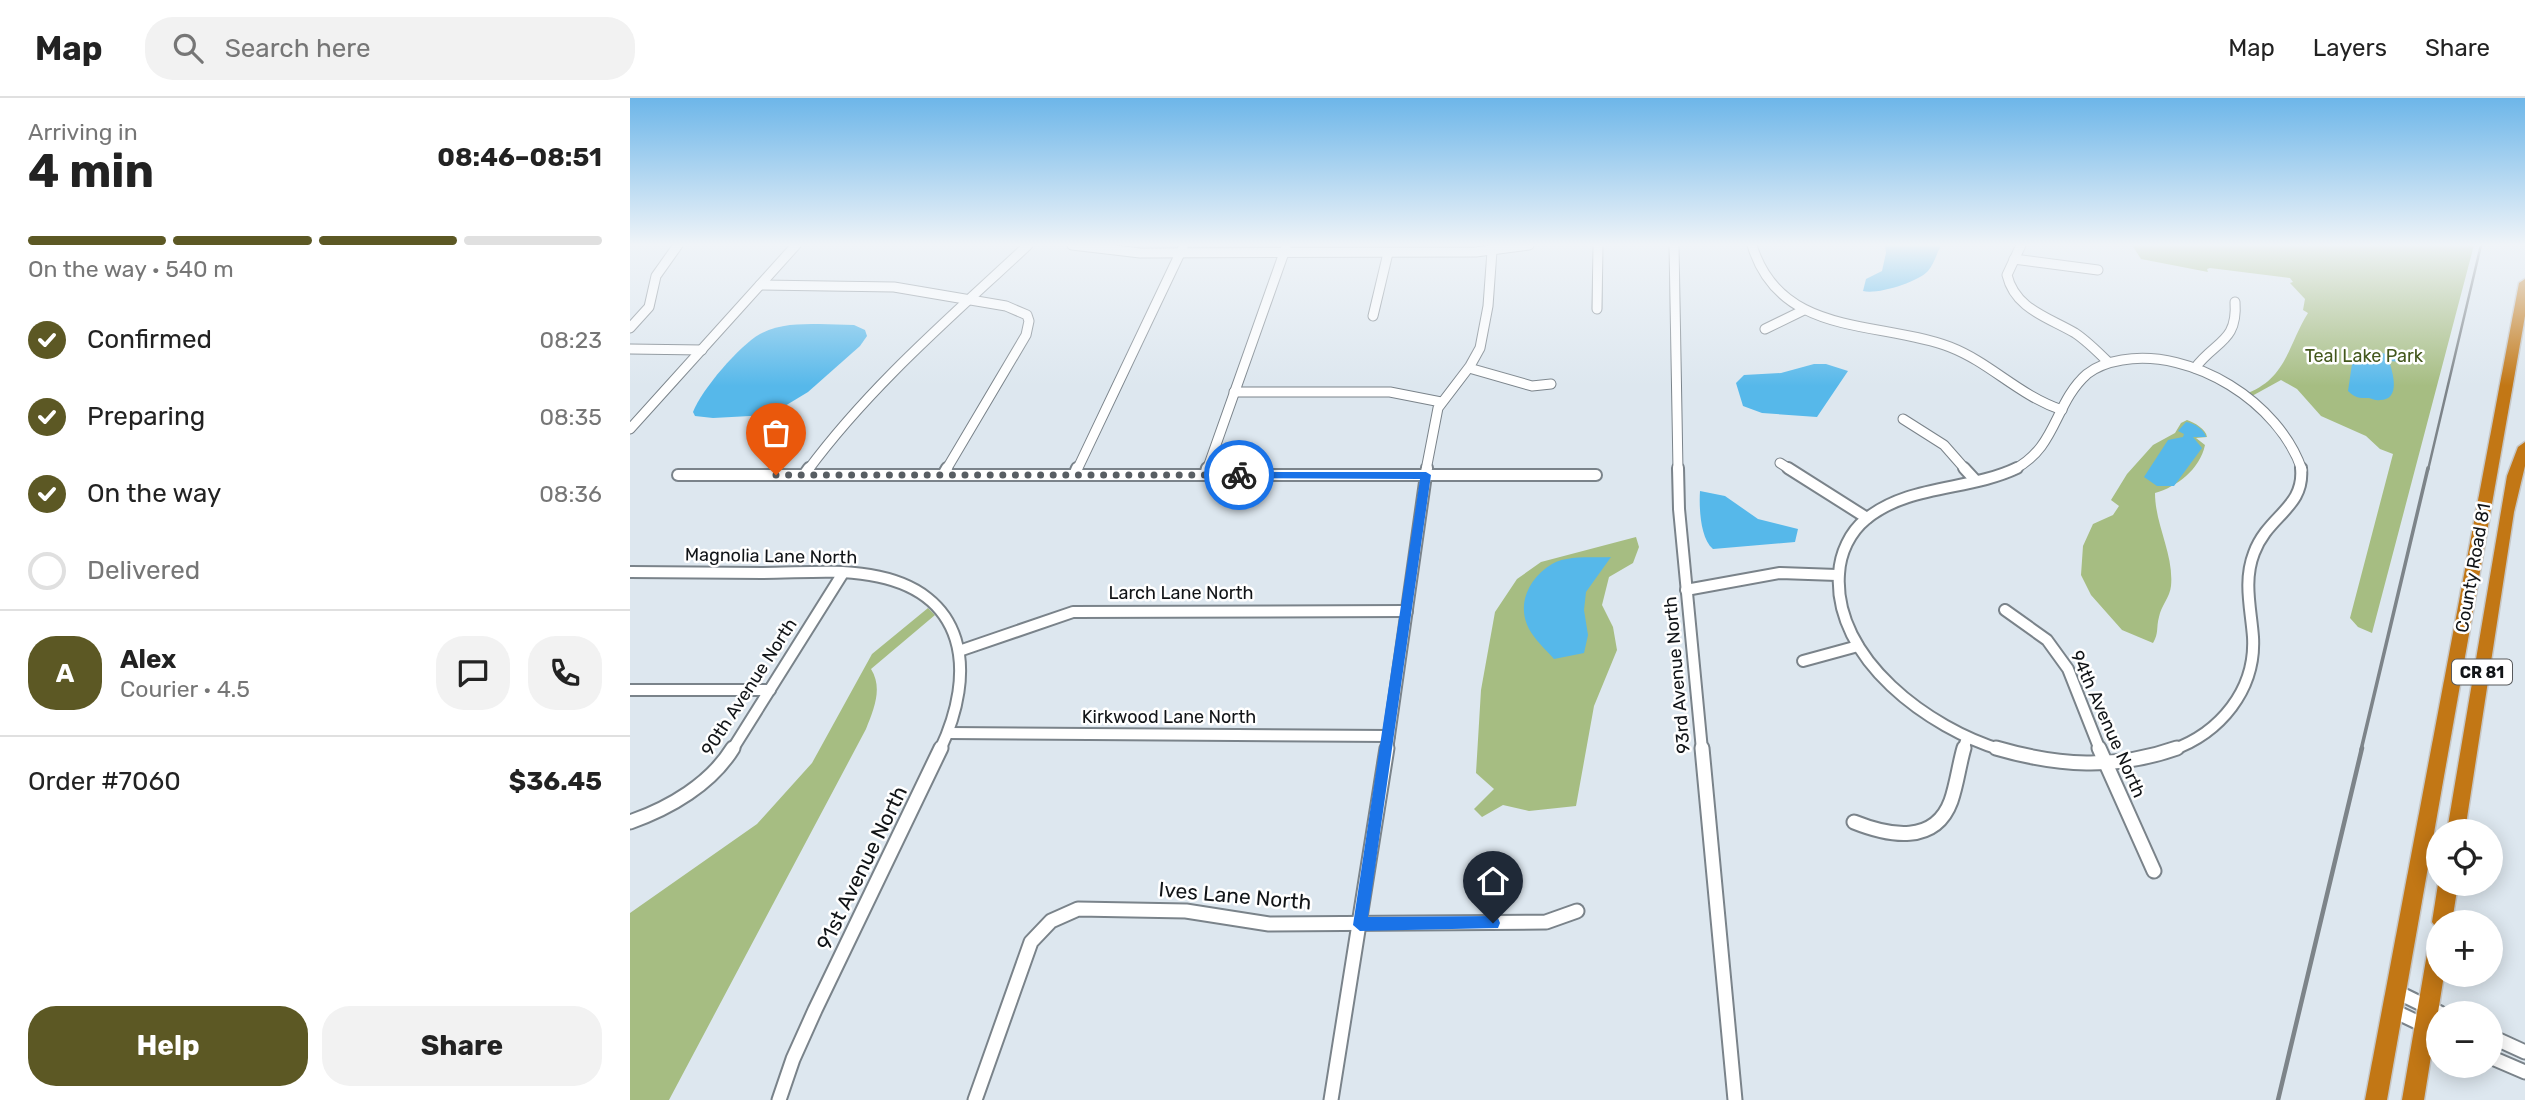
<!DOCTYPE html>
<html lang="en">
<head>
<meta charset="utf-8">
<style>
	body { margin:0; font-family:Rubik,sans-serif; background:#f2f2f2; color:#222; height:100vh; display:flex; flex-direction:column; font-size:26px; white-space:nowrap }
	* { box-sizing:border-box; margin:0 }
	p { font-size:23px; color:#767676 }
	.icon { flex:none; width:38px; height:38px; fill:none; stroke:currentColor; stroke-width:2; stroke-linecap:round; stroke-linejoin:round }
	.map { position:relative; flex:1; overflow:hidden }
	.side { display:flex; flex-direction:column; background:#fff; width:630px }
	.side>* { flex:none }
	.controls { position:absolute; left:1796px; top:721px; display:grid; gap:14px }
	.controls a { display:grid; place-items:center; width:77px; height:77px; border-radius:50%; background:#fff; box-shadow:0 4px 18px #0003; font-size:35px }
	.pin { position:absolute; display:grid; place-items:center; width:60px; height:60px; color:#fff; margin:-72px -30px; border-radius:50% 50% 50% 0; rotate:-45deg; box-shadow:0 0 7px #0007 }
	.pin .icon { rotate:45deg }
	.courier { position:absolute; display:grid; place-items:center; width:70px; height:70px; margin:-35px; border:5px solid #1a73e8; border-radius:50%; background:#fff; color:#222; box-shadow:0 2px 9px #0007 }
	.summary em { font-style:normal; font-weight:700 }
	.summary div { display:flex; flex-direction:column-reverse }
	.summary { display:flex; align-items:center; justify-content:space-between; height:119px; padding:0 28px }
	h1 { font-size:46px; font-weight:700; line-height:52px }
	.bar { display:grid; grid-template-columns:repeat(4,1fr); gap:10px 7px; align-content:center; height:84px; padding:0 28px }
	.bar i { height:9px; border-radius:5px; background:#e0e0e0 }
	.bar .on { background:#5c5824 }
	.bar p { grid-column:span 4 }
	.line { display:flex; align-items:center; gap:18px; padding:0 28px; border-top:2px solid #e0e0e0 }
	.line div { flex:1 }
	.round { display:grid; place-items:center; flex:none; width:74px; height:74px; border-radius:28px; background:#f2f2f2 }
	ol { padding:0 28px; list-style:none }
	li { display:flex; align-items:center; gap:21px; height:77px }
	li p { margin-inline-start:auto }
	li .icon { padding:7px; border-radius:50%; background:#5c5824; color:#fff; stroke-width:4 }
	li:last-child { color:#767676 }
	li i { width:38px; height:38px; border:4px solid #e0e0e0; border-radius:50% }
	.primary-button { display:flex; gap:14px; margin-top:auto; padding:14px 28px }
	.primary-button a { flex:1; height:80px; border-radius:28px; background:#5c5824; color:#fff; font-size:28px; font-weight:700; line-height:80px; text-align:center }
	.primary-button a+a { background:#f2f2f2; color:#222 }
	header { display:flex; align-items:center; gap:42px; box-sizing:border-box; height:98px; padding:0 35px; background:#fff; border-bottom:2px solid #e0e0e0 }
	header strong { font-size:33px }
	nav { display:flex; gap:38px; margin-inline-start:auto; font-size:24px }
	.search { width:490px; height:63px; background:#f2f2f2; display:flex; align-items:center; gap:18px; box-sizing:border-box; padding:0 24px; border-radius:28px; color:#767676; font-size:26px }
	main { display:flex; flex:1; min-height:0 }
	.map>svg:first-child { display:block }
	.green { fill:#a6bd82 }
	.water { fill:#56b8ea }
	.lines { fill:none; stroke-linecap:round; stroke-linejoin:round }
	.minor-far2-casing { stroke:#7a838a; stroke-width:11 }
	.minor-far1-casing { stroke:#7a838a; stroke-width:14 }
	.minor-casing { stroke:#7a838a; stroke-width:17 }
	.highway-casing { stroke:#c6c7c7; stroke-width:3 }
	.minor-far2 { stroke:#fff; stroke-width:9 }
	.minor-far1 { stroke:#fff; stroke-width:10 }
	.minor { stroke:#fff; stroke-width:13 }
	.highway { fill:#c27715; fill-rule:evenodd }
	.rail-far2 { stroke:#7d8489; stroke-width:2.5 }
	.rail-far1 { stroke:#7d8489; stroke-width:3.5 }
	.rail { stroke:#7d8489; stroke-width:4.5 }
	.route { fill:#1a73e8 }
	.done { stroke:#585e63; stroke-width:7; stroke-dasharray:0 12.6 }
	.labels { text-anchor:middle; stroke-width:5; stroke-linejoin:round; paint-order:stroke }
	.shield { fill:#fff; stroke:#585a5d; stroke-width:2 }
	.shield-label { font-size:16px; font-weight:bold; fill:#111417 }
	.park-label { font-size:18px; fill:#44581d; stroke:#fff }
	.street-label { font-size:18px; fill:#111417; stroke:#fff }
	.near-street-label { font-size:21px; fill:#111417; stroke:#fff }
</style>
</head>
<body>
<header>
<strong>Map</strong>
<div class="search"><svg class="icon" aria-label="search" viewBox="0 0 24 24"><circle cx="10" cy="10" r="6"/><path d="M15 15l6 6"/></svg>Search here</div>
<nav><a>Map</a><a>Layers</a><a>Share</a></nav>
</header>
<main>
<section class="side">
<div class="summary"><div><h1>4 min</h1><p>Arriving in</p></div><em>08:46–08:51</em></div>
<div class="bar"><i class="on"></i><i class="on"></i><i class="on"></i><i></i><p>On the way · 540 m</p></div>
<ol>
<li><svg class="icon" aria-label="check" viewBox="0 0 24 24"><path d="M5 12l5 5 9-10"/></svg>Confirmed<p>08:23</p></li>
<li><svg class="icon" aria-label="check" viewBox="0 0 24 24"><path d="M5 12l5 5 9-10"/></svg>Preparing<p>08:35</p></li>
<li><svg class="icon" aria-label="check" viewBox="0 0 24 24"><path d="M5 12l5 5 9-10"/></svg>On the way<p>08:36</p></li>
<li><i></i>Delivered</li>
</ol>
<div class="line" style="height:126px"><b class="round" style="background:#5c5824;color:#fff">A</b><div><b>Alex</b><p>Courier · 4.5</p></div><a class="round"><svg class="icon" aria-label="chat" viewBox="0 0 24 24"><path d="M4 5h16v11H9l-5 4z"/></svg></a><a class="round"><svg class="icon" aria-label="phone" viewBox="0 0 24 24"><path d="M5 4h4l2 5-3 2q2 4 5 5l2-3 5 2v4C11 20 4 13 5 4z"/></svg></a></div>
<div class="line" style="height:91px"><div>Order #7060</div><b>$36.45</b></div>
<div class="primary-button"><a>Help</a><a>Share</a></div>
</section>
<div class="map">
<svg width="1895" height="1002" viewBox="0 0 1895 1002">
	<rect width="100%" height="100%" fill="#dde7ef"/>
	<g class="green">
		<path d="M1502 147H1844L1742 535 1728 529 1720 520 1763 356 1750 351 1736 338 1691 318 1667 291 1651 282 1622 298 1618 295C1657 279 1658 247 1678 215L1673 212 1675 201 1660 185 1663 184 1660 180 1580 170 1577 171 1578 174 1511 161Z"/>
		<path d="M1557 322C1565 325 1576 331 1577 339L1566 340 1575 347C1570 371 1547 389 1525 395 1525 427 1544 456 1541 488 1540 499 1531 508 1529 519 1526 530 1529 535 1523 545L1492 532 1461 497 1451 477 1453 448 1463 426 1483 417 1489 408 1481 402 1497 376 1523 347 1545 335 1551 325Z"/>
		<path d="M1006 439 1009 449 1003 465 979 479 972 507 983 529 987 552 964 608 946 708 899 713 873 707 852 719 844 711 864 691 846 675 851 592 865 514 887 481 911 464Z"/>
		<path d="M298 510 305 517 241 571C253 590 244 611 236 631L39 1002H0V815L127 726 182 665 242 556Z"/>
	</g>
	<g class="water">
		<path d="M1255 147H1311C1307 155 1304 166 1298 173 1288 184 1247 197 1233 193L1236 181 1252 173 1256 155Z"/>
		<path d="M189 226 224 227 235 232 237 238 230 248 178 294 140 317 83 320 65 318 63 314C72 291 109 248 130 236 148 226 169 226 189 226Z"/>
		<path d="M1742 252 1766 259 1772 264 1759 263C1763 275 1771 302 1750 302 1746 303 1743 301 1739 300 1729 300 1725 300 1718 293L1722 266Z"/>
		<path d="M1184 266H1196L1218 273 1187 319 1132 315 1113 308 1106 285 1114 277 1151 275Z"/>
		<path d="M1556 324C1564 325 1574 331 1576 339H1563L1572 350 1544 388H1527L1514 379 1538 342 1553 339 1554 336 1548 333Z"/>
		<path d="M1070 393 1095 398 1128 421 1168 431 1165 444 1083 451C1070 440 1069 409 1070 393Z"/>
		<path d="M981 459 956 494 954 512 958 537 954 555 924 561C916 552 905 542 899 531 886 506 899 480 922 466 937 457 963 460 981 459Z"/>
	</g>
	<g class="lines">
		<defs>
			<g id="minor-far2">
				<path d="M442 147 510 155 846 154 899 147"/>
				<path d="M1044 147 1048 372"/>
				<path d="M1122 147C1150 240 1249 222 1320 249 1361 265 1388 297 1432 312"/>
				<path d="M1391 147 1377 177C1385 211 1418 219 1445 235 1457 243 1468 254 1478 264"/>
				<path d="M1384 161 1468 172"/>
				<path d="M130 187 264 189 376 208 397 217 399 223 396 237 316 372"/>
				<path d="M967 211 968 147"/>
				<path d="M743 218 758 155"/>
				<path d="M0 230 19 209 26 178 48 147"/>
				<path d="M1135 231 1174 212"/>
				<path d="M0 251 72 252"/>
				<path d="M839 270 902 288 921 286"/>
				<path d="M1565 270C1585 243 1608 244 1605 204"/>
				<path d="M604 294H760L811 304"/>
				<path d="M1273 321 1314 347 1336 372"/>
				<path d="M0 331 166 147"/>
				<path d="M1150 365 1161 372"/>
				<path d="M178 372C241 287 321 219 398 147"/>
				<path d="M447 372 553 149"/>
				<path d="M577 372 656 149"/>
				<path d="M796 372 808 310 840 268 850 250 858 208 862 153"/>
				<path d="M1383 372C1427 350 1424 305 1457 276 1467 268 1480 264 1492 262 1562 250 1649 304 1672 372"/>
			</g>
			<g id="minor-far1">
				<path d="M1048 370 1049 411 1072 652"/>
				<path d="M1158 370 1237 420"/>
				<path d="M1334 370 1346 383"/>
				<path d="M48 377H966"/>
				<path d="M174 377 179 370"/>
				<path d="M313 377 317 370"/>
				<path d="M444 377 447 370"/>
				<path d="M575 377 577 370"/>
				<path d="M0 474C44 474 89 475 133 475 169 475 205 471 240 477 338 493 347 574 310 652"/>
				<path d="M1056 492 1150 475 1207 477"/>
				<path d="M1375 512 1417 542 1438 571 1470 652"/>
				<path d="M332 552 443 514 777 513"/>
				<path d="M1173 563 1228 548"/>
				<path d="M0 592H140"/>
				<path d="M318 635 759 638"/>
				<path d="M102 652 213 475"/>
				<path d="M757 652 797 370"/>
				<path d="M1333 652 1337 640"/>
				<path d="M1372 652C1300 631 1203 561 1209 476 1210 455 1220 434 1236 421 1279 386 1339 393 1387 370"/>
				<path d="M1542 652C1590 635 1626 592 1623 539 1621 511 1613 483 1624 455 1638 417 1675 410 1671 370"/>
			</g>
			<g id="minor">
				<path d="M1072 650 1105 1002"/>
				<path d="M1366 650C1428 668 1485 672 1547 650"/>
				<path d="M1469 650 1524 773"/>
				<path d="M0 724C40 710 81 686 103 650"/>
				<path d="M1224 724C1259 738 1305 747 1321 703 1327 686 1329 667 1334 650"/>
				<path d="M1765 893 1810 915"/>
				<path d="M1762 912 1808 934"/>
				<path d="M1860 938 1895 954"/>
				<path d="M1860 959 1895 974"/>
				<path d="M149 1002 163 961 185 912 311 650"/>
				<path d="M345 1002 401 844 421 823 448 811 556 813 639 826 916 824 947 813"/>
				<path d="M701 1002 757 650"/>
			</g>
			<g id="highway">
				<path d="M1895 181V218L1757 1002H1735L1889 185Z"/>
				<path d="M1895 344V368L1884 414 1835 733H1817L1877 378 1888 349Z"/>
				<path d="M1808 786H1828L1822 824H1808V832L1802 824Z"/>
				<path d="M1808 840V877H1814L1794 1002H1772L1798 850 1801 843Z"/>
			</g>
		</defs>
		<use href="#minor-far2" class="minor-far2-casing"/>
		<use href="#minor-far1" class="minor-far1-casing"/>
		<use href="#minor" class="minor-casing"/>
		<use href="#highway" class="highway-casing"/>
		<use href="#minor-far2" class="minor-far2"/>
		<use href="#minor-far1" class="minor-far1"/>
		<use href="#minor" class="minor"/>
		<use href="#highway" class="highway"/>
		<path class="rail-far2" d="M1798 372 1851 147"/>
		<path class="rail-far1" d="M1731 652 1798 370"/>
		<path class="rail" d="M1648 1002 1732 650"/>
	</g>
	<linearGradient id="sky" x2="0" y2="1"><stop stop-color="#6db6e9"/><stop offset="0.51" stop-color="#f0f4f8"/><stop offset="1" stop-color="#f0f4f8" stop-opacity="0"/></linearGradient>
	<rect width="1895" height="288" fill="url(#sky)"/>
	<path class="route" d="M605 374H796L801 377 738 819 863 818 868 820 870 825 868 830 730 833 723 827 790 381 609 380 604 377Z"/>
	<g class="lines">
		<path class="done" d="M146 377H609"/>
	</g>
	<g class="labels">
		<rect class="shield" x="1822" y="561.5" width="60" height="25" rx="5"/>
		<g class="shield-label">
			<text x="1852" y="580">CR 81</text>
		</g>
		<g class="park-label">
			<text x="1734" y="264">Teal Lake Park</text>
		</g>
		<g class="street-label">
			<text transform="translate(141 458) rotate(1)" y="6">Magnolia Lane North</text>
			<text transform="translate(1843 470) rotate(-80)" y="6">County Road 81</text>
			<text x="551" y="501">Larch Lane North</text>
			<text transform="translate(1047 577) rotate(-95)" y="6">93rd Avenue North</text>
			<text transform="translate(119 589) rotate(-57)" y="6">90th Avenue North</text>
			<text x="539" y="625">Kirkwood Lane North</text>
			<text transform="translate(1478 626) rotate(66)" y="6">94th Avenue North</text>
		</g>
		<g class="near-street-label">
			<text transform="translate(232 770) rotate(-64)" y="7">91st Avenue North</text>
			<text transform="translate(605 798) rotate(5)" y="7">Ives Lane North</text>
		</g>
	</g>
</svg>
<div class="controls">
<a><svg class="icon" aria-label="locate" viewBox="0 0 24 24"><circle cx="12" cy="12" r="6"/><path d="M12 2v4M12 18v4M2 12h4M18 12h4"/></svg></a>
<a>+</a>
<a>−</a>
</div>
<div class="pin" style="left:146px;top:377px;background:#ea580c"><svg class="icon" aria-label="bag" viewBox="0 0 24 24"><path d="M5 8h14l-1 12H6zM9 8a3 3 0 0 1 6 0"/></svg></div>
<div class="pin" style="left:863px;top:825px;background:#1f2937"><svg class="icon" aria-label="home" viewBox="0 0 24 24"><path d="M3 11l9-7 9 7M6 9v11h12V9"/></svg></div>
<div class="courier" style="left:609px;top:377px"><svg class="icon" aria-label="bike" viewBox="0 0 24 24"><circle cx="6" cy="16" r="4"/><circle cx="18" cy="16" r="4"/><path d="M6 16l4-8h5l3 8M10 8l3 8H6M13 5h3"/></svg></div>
</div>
</main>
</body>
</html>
